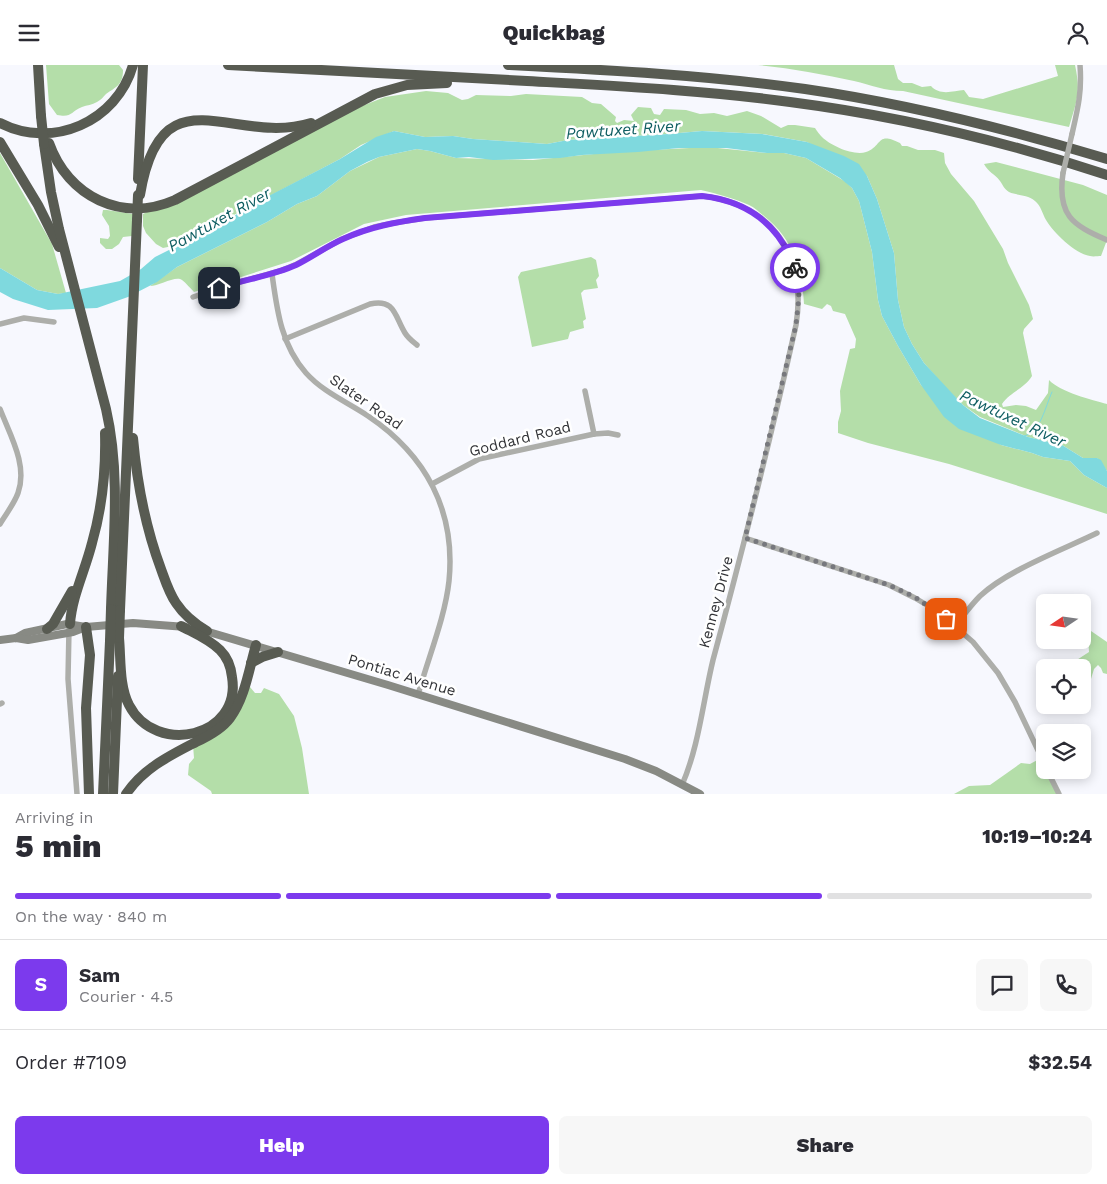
<!DOCTYPE html>
<html lang="en">
<head>
<meta charset="utf-8">
<style>
	body { margin:0; font-family:"Work Sans",sans-serif; background:#f7f7f7; color:#2b2b33; height:100vh; display:flex; flex-direction:column; font-size:19px; white-space:nowrap }
	* { box-sizing:border-box; margin:0 }
	p { font-size:16px; color:#7c7c81 }
	.icon { flex:none; width:28px; height:28px; fill:none; stroke:currentColor; stroke-width:2; stroke-linecap:round; stroke-linejoin:round }
	.map { position:relative; height:729px; overflow:hidden }
	.panel { display:flex; flex-direction:column; background:#fff; flex:1 }
	.panel>* { flex:none }
	.needle { width:32px; rotate:257deg }
	.buttons { position:absolute; left:1036px; top:529px; display:grid; gap:10px }
	.buttons a { display:grid; place-items:center; width:55px; height:55px; border-radius:8px; background:#fff; box-shadow:0 2px 12px #0003; font-size:25px }
	.pin { position:absolute; display:grid; place-items:center; width:42px; height:42px; color:#fff; margin:-21px; border-radius:10px; box-shadow:0 2px 8px #0006 }
	.courier { position:absolute; display:grid; place-items:center; width:50px; height:50px; margin:-25px; border:4px solid #7c3aed; border-radius:50%; background:#fff; color:#222; box-shadow:0 1px 6px #0007 }
	.headline em { font-style:normal; font-weight:800 }
	.headline div { display:flex; flex-direction:column-reverse }
	.headline { display:flex; align-items:center; justify-content:space-between; height:85px; padding:0 15px }
	h1 { font-size:32px; font-weight:800; line-height:38px }
	.bar { display:grid; grid-template-columns:repeat(4,1fr); gap:8px 5px; align-content:center; height:60px; padding:0 15px }
	.bar i { height:6px; border-radius:4px; background:#e1e1e2 }
	.bar .on { background:#7c3aed }
	.bar p { grid-column:span 4 }
	.line { display:flex; align-items:center; gap:12px; padding:0 15px; border-top:1px solid #e1e1e2 }
	.line div { flex:1 }
	.round { display:grid; place-items:center; flex:none; width:52px; height:52px; border-radius:8px; background:#f7f7f7 }
	.primary-button { display:flex; gap:10px; margin-top:auto; padding:10px 15px }
	.primary-button a { flex:1; height:58px; border-radius:8px; background:#7c3aed; color:#fff; font-size:20px; font-weight:800; line-height:58px; text-align:center }
	.primary-button a+a { background:#f7f7f7; color:#2b2b33 }
	header { display:flex; justify-content:space-between; align-items:center; height:65px; padding:0 15px; background:#fff; font-size:22px; font-weight:800 }
	.map>svg:first-child { display:block }
	.green { fill:#b4dea9 }
	.water { fill:#7fd9de }
	.lines { fill:none; stroke-linecap:round; stroke-linejoin:round }
	.stream { stroke:#7fd9de; stroke-width:1 }
	.street { stroke:#adaeaa; stroke-width:5.5 }
	.secondary { stroke:#888a84; stroke-width:8 }
	.highway { stroke:#585b52; stroke-width:10 }
	.street-bridge { stroke:#adaeaa; stroke-width:5.5 }
	.highway-bridge { stroke:#585b52; stroke-width:10 }
	.done { stroke:#77787d; stroke-width:5; stroke-dasharray:0 9 }
	.route { stroke:#7c3aed; stroke-width:6 }
	.labels { text-anchor:middle; stroke-width:5; stroke-linejoin:round; paint-order:stroke }
	.street-label { font-size:15px; fill:#323337; stroke:#fff }
	.water-label { font-size:16px; font-style:italic; fill:#0e5d61; stroke:#fff }
</style>
</head>
<body>
<header><svg class="icon" aria-label="menu" viewBox="0 0 24 24"><path d="M4 6h16M4 12h16M4 18h16"/></svg>Quickbag<svg class="icon" aria-label="person" viewBox="0 0 24 24"><circle cx="12" cy="8" r="4"/><path d="M4 21q1-7 8-7t8 7"/></svg></header>
<div class="map">
<svg width="1107" height="729" viewBox="0 0 1107 729">
	<rect width="100%" height="100%" fill="#f7f8fe"/>
	<g class="green">
		<path d="M46 0H119L123 5C123 20 116 22 106 29 103 32 101 35 97 37 92 40 87 40 82 42 70 47 72 53 57 50L49 39Z"/>
		<path d="M758 0H894L898 14 903 18H912L922 22 931 21C940 31 953 26 964 25L969 32 983 34 1058 11 1055 0H1075C1081 28 1077 35 1069 62L903 26C885 26 871 20 854 16 822 9 790 3 758 0Z"/>
		<path d="M426 26 448 28 462 35 468 34 476 30 511 31 526 29 582 32 592 38 601 39 616 52 615 56 617 58 624 55 634 56 631 50 638 42 651 43 654 49 660 50 664 44 686 45 700 49 714 48 727 51 747 46 761 51 781 63 788 60H795L815 63C817 66 820 70 822 72 831 81 854 91 866 87 883 81 876 66 900 78L902 81H907L918 85H935L944 88 945 98 951 109 974 136 1003 184 1008 198 1029 240 1033 254 1024 264 1023 268 1032 311C1024 324 1010 327 1002 339L1003 342 1016 340 1026 341 1036 345 1048 328 1049 315C1060 327 1092 335 1107 339V406L1097 393H1083L1062 380 1028 372 980 352 963 340 945 322 924 298 912 279 904 262 898 235 894 188 877 134 867 111 807 77 763 69 702 66 668 69 568 75 547 79 473 74 453 71 425 72 394 66 361 80 340 94 177 180 163 183 156 179 146 168 143 161V149L362 41 385 32Z"/>
		<path d="M708 82 767 88H784L806 93 846 117 852 123 859 136 872 187 878 235 882 251 898 281 921 320 1001 380 1032 388 1043 392 1070 396 1084 410 1107 423V449L949 399 868 378 838 368V357L841 346 840 326 850 284 855 283 856 274 845 249 833 246 831 241 827 239 822 244 804 239C802 203 793 174 764 151 759 147 754 142 749 140 733 133 718 129 701 125L406 150 364 159 291 196 194 227C190 223 186 218 182 215 176 210 159 221 150 221L177 202 267 157 297 139 317 131 350 106 379 92 417 84 430 86 456 93 533 95 614 87Z"/>
		<path d="M0 88 52 179 66 228 58 229 37 225 0 203Z"/>
		<path d="M996 97 1083 120 1107 130V175L1101 191C1098 191 1093 192 1090 191 1074 188 1054 168 1046 155 1042 148 1041 141 1035 136 1027 129 1018 131 1009 127 1004 124 1003 120 1000 116 994 108 989 108 984 99Z"/>
		<path d="M103 145H107L133 149 132 171 123 172 119 179 112 184H106L100 178V173L108 174 110 171 109 161 102 150Z"/>
		<path d="M591 192 596 195 599 211 596 215 598 223 584 225 581 228 586 254 583 256 584 263 570 267 568 274 532 282 518 212 521 207Z"/>
		<path d="M1091 566 1107 577V609L1103 608 1101 603 1098 600 1094 604 1091 614 1083 618 1082 602H1066L1089 587 1088 573Z"/>
		<path d="M250 622 255 628H261L264 623 279 629 294 651 302 683 309 729H212L211 726 188 710 189 699 194 693 193 680Z"/>
		<path d="M1041 693 1045 701V705L1059 729H954L969 721 990 720 1021 698 1030 699Z"/>
	</g>
	<path class="water" d="M394 66 425 72 453 71 473 74 547 79 568 75 668 69 702 66 762 69 807 77 844 91 859 99 867 111 877 134 894 188 898 235 904 262 912 279 924 298 963 340 980 353 1028 372 1062 380 1083 393H1097L1101 395 1107 406V423L1084 410 1070 396 1043 392 1032 388 1001 380 959 364 944 352 921 320 898 281 882 251 878 235 872 187 859 136 852 123 840 113 806 93 784 88H767L726 83H679L638 87 582 90 560 93 493 95 469 92 456 93 430 86 417 84 379 92 367 97 350 106 317 131 297 139 267 157 177 202 157 217 128 232 97 243 48 245 13 234 0 227V203L37 225 58 229 120 216 141 204 155 192 219 160 259 136 340 94 376 72Z"/>
	<g class="lines">
		<path class="stream" d="M1024 371C1041 367 1045 342 1052 327"/>
		<g class="street">
			<path d="M1072 69C1078 43 1082 27 1080 0"/>
			<path d="M1063 108C1057 150 1072 160 1107 175"/>
			<path d="M272 209C277 245 281 280 306 308 323 327 347 337 368 351 426 390 456 446 449 516 445 553 428 593 418 630"/>
			<path d="M193 232 232 219 280 206 297 199 342 174 374 162 394 158 425 153 702 131C773 139 807 191 796 260 771 372 743 484 713 595 703 636 699 681 682 720"/>
			<path d="M0 259 24 253 54 257"/>
			<path d="M285 274 370 239C395 233 395 252 405 268 408 273 412 276 417 280"/>
			<path d="M585 326 594 369"/>
			<path d="M0 344C10 370 28 400 18 428 14 439 6 449 0 459"/>
			<path d="M432 419 479 394 594 369 608 368 618 370"/>
			<path d="M745 473 889 520 915 533 937 546 973 577 998 608 1015 637 1045 700"/>
			<path d="M955 561C963 551 971 540 980 531 1008 505 1062 485 1097 468"/>
			<path d="M69 564 68 614 77 729"/>
			<path d="M0 639 2 638"/>
			<path d="M1047 705 1059 729"/>
		</g>
		<g class="secondary">
			<path d="M202 565 388 620 625 694 656 706 700 729"/>
			<path d="M16 573 25 568 67 559 86 562 133 558 186 562"/>
			<path d="M0 575 16 573 28 575 73 567 86 562"/>
		</g>
		<g class="highway">
			<path d="M38 0 41 51"/>
			<path d="M228 0C328 5 427 11 527 16 615 21 703 25 790 37 898 51 1004 76 1107 110"/>
			<path d="M508 0C607 5 707 10 805 24 908 39 1008 64 1107 94"/>
			<path d="M0 58C52 85 117 57 133 0"/>
			<path d="M0 77 38 140 59 182"/>
			<path d="M49 78C68 132 122 158 175 135L375 29 407 20 447 18"/>
			<path d="M44 79 51 127 59 164 106 344C121 409 113 477 111 544"/>
			<path d="M138 114 143 0"/>
			<path d="M140 130C161 3 233 82 311 58"/>
			<path d="M133 373C137 418 145 461 161 504 165 515 169 528 176 538 184 550 195 559 207 566"/>
			<path d="M120 545 137 155"/>
			<path d="M70 559C72 531 85 506 92 478 102 443 106 405 105 368"/>
			<path d="M86 562 90 590 86 643 89 729"/>
			<path d="M47 564 53 559 72 526"/>
			<path d="M119 573C121 594 119 621 129 640 156 692 242 672 232 612 231 602 227 592 220 585 209 574 194 568 181 561"/>
			<path d="M251 598 262 592 278 587"/>
			<path d="M103 729 110 576"/>
			<path d="M113 729 118 611"/>
			<path d="M126 729C144 703 169 691 196 677 209 671 222 664 230 653 245 633 249 604 256 580"/>
		</g>
		<path class="street-bridge" d="M1063 108 1072 69"/>
		<g class="highway-bridge">
			<path d="M41 51 44 79"/>
			<path d="M137 155 138 130"/>
			<path d="M119 573 120 545"/>
			<path d="M110 576 111 544"/>
		</g>
	</g>
	<g class="lines">
		<path class="done" d="M795 203 799 231 796 260 745 473 889 520 915 532 946 554"/>
		<path class="route" d="M219 223C245 214 272 211 296 200 312 192 327 181 343 174 369 162 396 157 425 153L702 131C747 136 779 159 795 203"/>
	</g>
	<g class="labels">
		<g class="street-label">
			<text transform="translate(366 337) rotate(35)" y="5">Slater Road</text>
			<text transform="translate(520 374) rotate(-14)" y="5">Goddard Road</text>
			<text transform="translate(716 537) rotate(-75)" y="5">Kenney Drive</text>
			<text transform="translate(402 610) rotate(17)" y="5">Pontiac Avenue</text>
		</g>
		<g class="water-label">
			<text transform="translate(623 64) rotate(-4)" y="6">Pawtuxet River</text>
			<text transform="translate(219 154) rotate(-29)" y="6">Pawtuxet River</text>
			<text transform="translate(1013 353) rotate(25)" y="6">Pawtuxet River</text>
		</g>
	</g>
</svg>
<div class="buttons">
<a><svg class="needle" viewBox="-14 -14 28 28"><path d="M0-13l5 13h-10z" fill="#e53935"/><path d="M0 13l5-13h-10z" fill="#7c7c81"/></svg></a>
<a><svg class="icon" aria-label="locate" viewBox="0 0 24 24"><circle cx="12" cy="12" r="6"/><path d="M12 2v4M12 18v4M2 12h4M18 12h4"/></svg></a>
<a><svg class="icon" aria-label="layers" viewBox="0 0 24 24"><path d="M12 4l9 5-9 5-9-5zM3 14l9 5 9-5"/></svg></a>
</div>
<div class="pin" style="left:946px;top:554px;background:#ea580c"><svg class="icon" aria-label="bag" viewBox="0 0 24 24"><path d="M5 8h14l-1 12H6zM9 8a3 3 0 0 1 6 0"/></svg></div>
<div class="pin" style="left:219px;top:223px;background:#1f2937"><svg class="icon" aria-label="home" viewBox="0 0 24 24"><path d="M3 11l9-7 9 7M6 9v11h12V9"/></svg></div>
<div class="courier" style="left:795px;top:203px"><svg class="icon" aria-label="bike" viewBox="0 0 24 24"><circle cx="6" cy="16" r="4"/><circle cx="18" cy="16" r="4"/><path d="M6 16l4-8h5l3 8M10 8l3 8H6M13 5h3"/></svg></div>
</div>
<section class="panel">
<div class="headline"><div><h1>5 min</h1><p>Arriving in</p></div><em>10:19–10:24</em></div>
<div class="bar"><i class="on"></i><i class="on"></i><i class="on"></i><i></i><p>On the way · 840 m</p></div>
<div class="line" style="height:90px"><b class="round" style="background:#7c3aed;color:#fff">S</b><div><b>Sam</b><p>Courier · 4.5</p></div><a class="round"><svg class="icon" aria-label="chat" viewBox="0 0 24 24"><path d="M4 5h16v11H9l-5 4z"/></svg></a><a class="round"><svg class="icon" aria-label="phone" viewBox="0 0 24 24"><path d="M5 4h4l2 5-3 2q2 4 5 5l2-3 5 2v4C11 20 4 13 5 4z"/></svg></a></div>
<div class="line" style="height:65px"><div>Order #7109</div><b>$32.54</b></div>
<div class="primary-button"><a>Help</a><a>Share</a></div>
</section>
</body>
</html>
